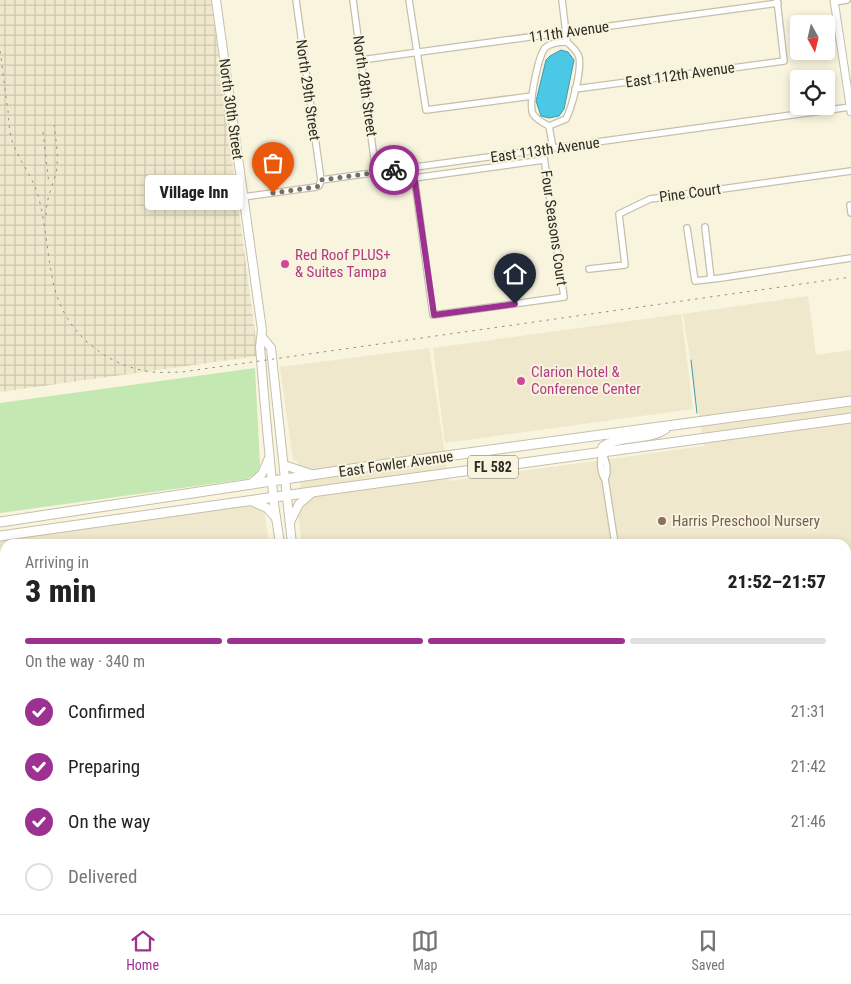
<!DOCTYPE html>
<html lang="en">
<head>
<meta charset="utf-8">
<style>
	body { margin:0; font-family:"Roboto Condensed",sans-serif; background:#f2f2f2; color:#222; height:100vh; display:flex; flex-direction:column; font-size:19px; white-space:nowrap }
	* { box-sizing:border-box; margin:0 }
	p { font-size:16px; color:#767676 }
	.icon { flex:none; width:28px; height:28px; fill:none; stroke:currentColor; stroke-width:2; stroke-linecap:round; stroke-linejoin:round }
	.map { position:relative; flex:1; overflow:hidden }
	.sheet { position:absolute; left:0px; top:539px; width:851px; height:376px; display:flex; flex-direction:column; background:#fff; border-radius:15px 15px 0 0; box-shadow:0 2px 8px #0003 }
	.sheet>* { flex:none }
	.needle { width:32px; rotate:172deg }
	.buttons { position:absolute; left:790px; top:15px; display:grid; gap:10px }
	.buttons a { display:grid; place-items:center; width:45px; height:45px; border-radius:5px; background:#fff; box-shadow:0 2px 8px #0003; font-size:25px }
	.pin { position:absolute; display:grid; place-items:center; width:42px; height:42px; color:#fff; margin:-51px -21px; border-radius:50% 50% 50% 0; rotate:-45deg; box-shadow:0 0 5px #0007 }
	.pin .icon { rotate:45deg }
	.courier { position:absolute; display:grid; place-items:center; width:50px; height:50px; margin:-25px; border:4px solid #9c3192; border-radius:50%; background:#fff; color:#222; box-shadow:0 1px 6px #0007 }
	.bubble { position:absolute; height:35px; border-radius:5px; background:#fff; box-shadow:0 2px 8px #0003; font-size:16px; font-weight:800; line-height:35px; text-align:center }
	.overview em { font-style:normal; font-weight:800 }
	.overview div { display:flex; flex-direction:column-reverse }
	.overview { display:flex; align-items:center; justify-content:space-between; height:85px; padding:0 25px }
	h1 { font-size:32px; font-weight:800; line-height:38px }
	.bar { display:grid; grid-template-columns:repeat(4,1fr); gap:8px 5px; align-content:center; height:60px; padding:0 25px }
	.bar i { height:6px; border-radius:4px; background:#e0e0e0 }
	.bar .current { background:#9c3192 }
	.bar p { grid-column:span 4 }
	ol { padding:0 25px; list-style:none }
	li { display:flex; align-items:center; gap:15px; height:55px }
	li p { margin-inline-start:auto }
	li .icon { padding:5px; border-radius:50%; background:#9c3192; color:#fff; stroke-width:4 }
	li:last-child { color:#767676 }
	li i { width:28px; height:28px; border:2px solid #e0e0e0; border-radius:50% }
	.dock { display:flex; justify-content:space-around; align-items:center; height:70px; border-top:1px solid #e0e0e0; background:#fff; font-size:14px; color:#767676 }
	.dock a { display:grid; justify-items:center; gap:2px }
	.dock .current { color:#9c3192 }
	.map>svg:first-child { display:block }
	.built { fill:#efe8cd }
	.industrial { fill:url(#industrial-grid) }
	.grass { fill:#c4e8b2 }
	.park { fill:url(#park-dots) }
	.garden { fill:url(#garden-furrows) }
	.water { fill:#4ac8e5; stroke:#4199ab }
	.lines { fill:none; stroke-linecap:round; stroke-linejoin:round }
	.stream { stroke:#4199ab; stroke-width:1 }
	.minor-casing { stroke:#c5c0ab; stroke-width:8 }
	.tertiary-casing { stroke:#c5c0ab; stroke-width:9 }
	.secondary-casing { stroke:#c5c0ab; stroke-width:10 }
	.primary-casing { stroke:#c5c0ab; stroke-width:11 }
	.minor { stroke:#fff; stroke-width:5.5 }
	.tertiary { stroke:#fff; stroke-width:7 }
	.secondary { stroke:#fff; stroke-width:8 }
	.primary { stroke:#fff; stroke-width:9 }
	.rail { stroke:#949081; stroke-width:1; stroke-dasharray:2.5 5; stroke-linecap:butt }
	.done { stroke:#747164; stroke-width:5; stroke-dasharray:0 9 }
	.route { stroke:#9c3192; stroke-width:6 }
	.hotel-dot { fill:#d1479c; stroke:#f8f4de; stroke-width:2 }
	.education-dot { fill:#8d6e63; stroke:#f8f4de; stroke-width:2 }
	.labels { text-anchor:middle; stroke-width:4; stroke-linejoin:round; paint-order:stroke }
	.shield { fill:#f8f4de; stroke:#6a675b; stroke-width:1 }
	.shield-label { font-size:14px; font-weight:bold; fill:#2d2b23 }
	.street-label { font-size:15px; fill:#2d2b23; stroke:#f8f4de }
	.hotel-label { font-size:15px; fill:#b23c85; stroke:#f8f4de; text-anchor:start }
	.education-label { font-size:15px; fill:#785e54; stroke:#f8f4de; text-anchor:start }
</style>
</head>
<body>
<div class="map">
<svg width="851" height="914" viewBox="0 0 851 914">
	<defs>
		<pattern id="industrial-grid" width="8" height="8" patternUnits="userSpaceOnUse" patternTransform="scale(1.25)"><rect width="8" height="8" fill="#efe8cd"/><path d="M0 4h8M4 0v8" fill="none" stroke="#cdc7b0"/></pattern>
		<pattern id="park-dots" width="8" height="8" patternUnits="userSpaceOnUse" patternTransform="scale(1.25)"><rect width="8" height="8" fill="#c4e8b2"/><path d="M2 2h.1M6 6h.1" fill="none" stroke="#a9c799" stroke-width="1.8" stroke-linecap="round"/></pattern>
		<pattern id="garden-furrows" width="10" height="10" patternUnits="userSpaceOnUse" patternTransform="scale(1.25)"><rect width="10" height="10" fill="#c4e8b2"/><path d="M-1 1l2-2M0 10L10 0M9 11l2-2" fill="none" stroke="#a9c799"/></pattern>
	</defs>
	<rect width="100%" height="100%" fill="#f8f4de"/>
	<g class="built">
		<path d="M808 296 816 355 851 350V873H846V544H302L298 512 302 506 298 461 293 460 280 367 429 348 449 481 704 446 683 314Z"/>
		<path d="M681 314 693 409 445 443 433 348Z"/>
		<path d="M263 501 269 544H5V910H320V914H0V537Z"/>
		<path d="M358 910H499L500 914H358Z"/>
	</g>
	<path class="industrial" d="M0 0H211L258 356 0 392Z"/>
	<path class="grass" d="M255 368 260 465 256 474 247 479 0 513V403Z"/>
	<g class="park">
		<rect x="0" y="561" width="5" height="81"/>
		<path d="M5 833V910H103V914H0V834Z"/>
	</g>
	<path class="garden" d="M117 910H316L317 914H117Z"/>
	<g class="water">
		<path d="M561 50 568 52 574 60 564 109 559 116 549 118 541 116 536 101 546 60 550 56Z"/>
		<path d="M199 910H289L288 914H198Z"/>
		<path d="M680 910H776L774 914H680Z"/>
	</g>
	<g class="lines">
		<path class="stream" d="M691 360 697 413"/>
		<defs>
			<g id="minor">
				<path d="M296 0 321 180"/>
				<path d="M353 0 376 173"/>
				<path d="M409 0 426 110 532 96"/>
				<path d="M834 2 847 0"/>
				<path d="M361 60 778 3"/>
				<path d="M575 89 784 61 777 0"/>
				<path d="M549 126 566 119C572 107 582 70 579 57 577 50 572 47 567 42L562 0"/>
				<path d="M553 148 549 126C543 123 537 120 533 114 528 105 538 57 545 48 550 43 560 42 567 42"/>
				<path d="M413 168 433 315 564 297 543 150"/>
				<path d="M414 178 544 160"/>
				<path d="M321 180 850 107"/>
				<path d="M243 197 316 187 319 186 321 180"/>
				<path d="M850 205 851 213"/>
				<path d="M705 227 711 279"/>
				<path d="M687 228 695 281 721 278 851 258"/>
				<path d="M589 269 625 265 619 214 650 199 851 171"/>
				<path d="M602 452C600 460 600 473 605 479L615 544"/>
				<path d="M602 452C606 459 609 471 605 479"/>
				<path d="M0 682 5 685"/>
				<path d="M0 693 5 697"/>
				<path d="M846 830H851"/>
				<path d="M108 910V914"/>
				<path d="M630 914V910"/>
			</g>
			<g id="tertiary">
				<path d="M834 0 851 112"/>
				<path d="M0 829 5 828"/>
			</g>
			<g id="secondary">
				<path d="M216 0 262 330 260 347 265 407 274 504 280 544"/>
				<path d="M262 337 271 348 292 544"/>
				<path d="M284 465 311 474"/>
				<path d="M251 484 262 474 268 460"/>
				<path d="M251 501 267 508 276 518"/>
				<path d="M290 522 299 504 313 492"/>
				<path d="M329 910 330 914"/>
				<path d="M343 910 344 914"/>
			</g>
			<g id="primary">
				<path d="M602 452 603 447C619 434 647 441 665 429"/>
				<path d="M0 522 358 468 851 401"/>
				<path d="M0 536 268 498 851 418"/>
			</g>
		</defs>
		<use href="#minor" class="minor-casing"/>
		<use href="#tertiary" class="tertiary-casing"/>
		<use href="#secondary" class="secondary-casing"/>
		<use href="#primary" class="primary-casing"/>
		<use href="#minor" class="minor"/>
		<use href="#tertiary" class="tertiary"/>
		<use href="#secondary" class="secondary"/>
		<use href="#primary" class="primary"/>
		<g class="rail">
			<path d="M0 51C3 71 5 91 8 111 9 121 9 131 12 141 19 161 34 178 39 199 46 226 47 254 53 281 62 330 104 366 152 372 162 373 172 372 182 372L851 277"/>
			<path d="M43 132 49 184"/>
			<path d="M46 215C46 200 52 187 56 173 59 157 56 141 54 125"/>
		</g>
	</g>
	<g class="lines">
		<path class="done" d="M273 193 316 187 319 186 321 180 394 170"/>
		<path class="route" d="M394 170 413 168 434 315 515 304"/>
	</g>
	<g class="hotel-dot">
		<circle cx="285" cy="264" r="5"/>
		<circle cx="521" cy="381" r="5"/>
	</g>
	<circle class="education-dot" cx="662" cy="521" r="5"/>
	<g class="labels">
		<rect class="shield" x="468" y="455.5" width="50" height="23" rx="4"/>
		<g class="shield-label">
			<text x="493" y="472">FL 582</text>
		</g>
		<g class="street-label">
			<text transform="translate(569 32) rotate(-8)" y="5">111th Avenue</text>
			<text transform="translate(680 75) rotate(-8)" y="5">East 112th Avenue</text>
			<text transform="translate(365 86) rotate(82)" y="5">North 28th Street</text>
			<text transform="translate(308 90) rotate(82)" y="5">North 29th Street</text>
			<text transform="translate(231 109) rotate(82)" y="5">North 30th Street</text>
			<text transform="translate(545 150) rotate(-8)" y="5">East 113th Avenue</text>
			<text transform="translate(690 193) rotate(-8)" y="5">Pine Court</text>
			<text transform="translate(554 228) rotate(82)" y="5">Four Seasons Court</text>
			<text transform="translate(396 464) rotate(-8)" y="5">East Fowler Avenue</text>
		</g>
		<g class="hotel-label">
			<text x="295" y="260">Red Roof PLUS+<tspan x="295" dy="17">&amp; Suites Tampa</tspan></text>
			<text x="531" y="377">Clarion Hotel &amp;<tspan x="531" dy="17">Conference Center</tspan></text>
		</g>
		<g class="education-label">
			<text x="672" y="526">Harris Preschool Nursery</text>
		</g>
	</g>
</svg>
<div class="buttons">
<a><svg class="needle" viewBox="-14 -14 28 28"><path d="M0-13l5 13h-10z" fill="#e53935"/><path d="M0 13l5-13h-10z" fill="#767676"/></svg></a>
<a><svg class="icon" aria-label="locate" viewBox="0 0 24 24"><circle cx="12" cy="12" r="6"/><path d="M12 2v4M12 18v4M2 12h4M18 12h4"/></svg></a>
</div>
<div class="pin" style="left:273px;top:193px;background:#ea580c"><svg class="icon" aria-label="bag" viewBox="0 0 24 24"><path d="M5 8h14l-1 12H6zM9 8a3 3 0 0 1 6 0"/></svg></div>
<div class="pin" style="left:515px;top:304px;background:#1f2937"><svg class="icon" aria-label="home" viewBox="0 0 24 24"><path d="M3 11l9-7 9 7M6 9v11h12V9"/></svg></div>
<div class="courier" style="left:394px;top:170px"><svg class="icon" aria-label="bike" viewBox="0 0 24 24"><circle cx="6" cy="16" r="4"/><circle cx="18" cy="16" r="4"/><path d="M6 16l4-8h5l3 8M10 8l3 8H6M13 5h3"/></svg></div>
<div class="bubble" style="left:145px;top:175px;width:98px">Village Inn</div>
<section class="sheet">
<div class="overview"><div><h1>3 min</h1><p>Arriving in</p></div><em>21:52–21:57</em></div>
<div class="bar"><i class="current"></i><i class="current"></i><i class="current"></i><i></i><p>On the way · 340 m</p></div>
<ol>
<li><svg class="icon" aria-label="check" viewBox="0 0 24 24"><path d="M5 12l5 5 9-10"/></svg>Confirmed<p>21:31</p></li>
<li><svg class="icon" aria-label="check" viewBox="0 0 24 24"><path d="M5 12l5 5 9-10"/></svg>Preparing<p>21:42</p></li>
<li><svg class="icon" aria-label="check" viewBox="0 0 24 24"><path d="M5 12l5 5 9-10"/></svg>On the way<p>21:46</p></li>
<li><i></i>Delivered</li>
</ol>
</section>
</div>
<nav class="dock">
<a class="current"><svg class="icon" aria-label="home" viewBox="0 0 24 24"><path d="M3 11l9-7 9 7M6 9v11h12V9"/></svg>Home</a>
<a><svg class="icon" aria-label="map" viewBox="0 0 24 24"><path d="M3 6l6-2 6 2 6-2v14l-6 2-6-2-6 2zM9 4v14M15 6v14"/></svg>Map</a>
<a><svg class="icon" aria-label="saved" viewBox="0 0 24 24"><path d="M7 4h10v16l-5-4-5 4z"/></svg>Saved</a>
</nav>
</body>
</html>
